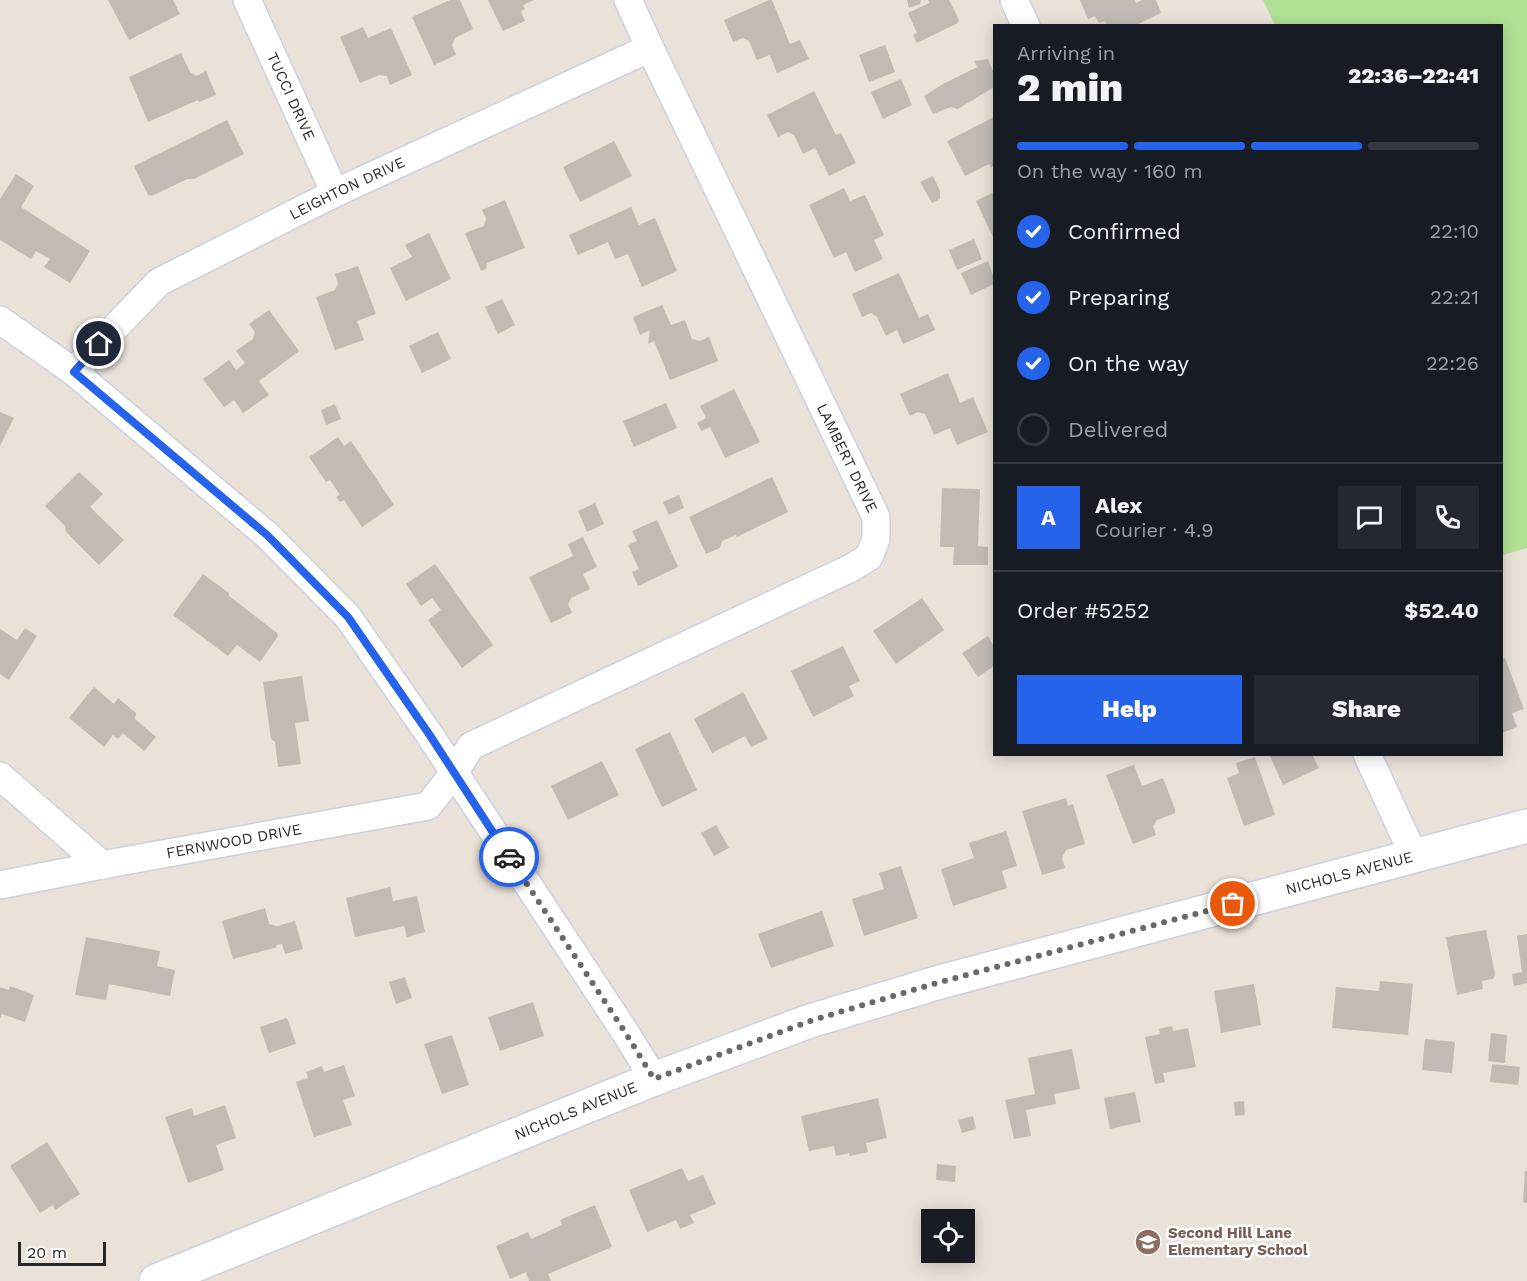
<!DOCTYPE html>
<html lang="en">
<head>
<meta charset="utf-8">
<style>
	body { margin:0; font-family:"Work Sans",sans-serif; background:#242831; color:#f1f3f6; height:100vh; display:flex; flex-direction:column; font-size:22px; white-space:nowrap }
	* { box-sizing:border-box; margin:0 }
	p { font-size:20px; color:#9ea1a6 }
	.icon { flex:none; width:33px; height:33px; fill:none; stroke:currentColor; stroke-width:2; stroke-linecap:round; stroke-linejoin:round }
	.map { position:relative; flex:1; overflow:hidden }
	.side { position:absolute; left:993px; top:24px; width:510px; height:732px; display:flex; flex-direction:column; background:#171b24; border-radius:0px; box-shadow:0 3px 15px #0003 }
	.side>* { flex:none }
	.tools { position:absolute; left:921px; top:1209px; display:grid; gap:12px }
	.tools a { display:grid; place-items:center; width:54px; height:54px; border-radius:0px; background:#171b24; box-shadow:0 3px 15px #0003; font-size:30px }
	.scale { position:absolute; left:18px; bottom:15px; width:88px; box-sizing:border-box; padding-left:6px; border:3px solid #272727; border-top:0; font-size:16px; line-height:21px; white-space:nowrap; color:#272727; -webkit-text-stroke:4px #fff; paint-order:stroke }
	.pin { position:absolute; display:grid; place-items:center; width:51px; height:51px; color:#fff; margin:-26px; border:3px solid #fff; border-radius:50%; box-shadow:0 2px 6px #0007 }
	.courier { position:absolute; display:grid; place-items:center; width:60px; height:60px; margin:-30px; border:4px solid #2563eb; border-radius:50%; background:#fff; color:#222; box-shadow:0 2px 8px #0007 }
	.headline em { font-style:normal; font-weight:800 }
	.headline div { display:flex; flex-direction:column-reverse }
	.headline { display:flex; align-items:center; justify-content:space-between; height:102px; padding:0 24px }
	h1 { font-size:39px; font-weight:800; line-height:45px }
	.bar { display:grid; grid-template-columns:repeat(4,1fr); gap:9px 6px; align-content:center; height:72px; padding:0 24px }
	.bar i { height:8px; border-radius:4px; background:#363941 }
	.bar .selected { background:#2563eb }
	.bar p { grid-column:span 4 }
	.line { display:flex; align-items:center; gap:15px; padding:0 24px; border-top:2px solid #363941 }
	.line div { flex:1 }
	.round { display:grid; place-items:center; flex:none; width:63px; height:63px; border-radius:0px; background:#242831 }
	ol { padding:0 24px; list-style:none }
	li { display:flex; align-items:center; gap:18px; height:66px }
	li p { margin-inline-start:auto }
	li .icon { padding:6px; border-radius:50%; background:#2563eb; color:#fff; stroke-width:4 }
	li:last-child { color:#9ea1a6 }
	li i { width:33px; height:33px; border:3px solid #363941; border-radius:50% }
	.cta { display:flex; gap:12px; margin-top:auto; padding:12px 24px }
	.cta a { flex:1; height:69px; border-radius:0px; background:#2563eb; color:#fff; font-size:24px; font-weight:800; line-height:69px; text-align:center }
	.cta a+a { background:#242831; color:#f1f3f6 }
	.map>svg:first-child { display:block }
	.green { fill:#b0e293 }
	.building { fill:#c2bbb5 }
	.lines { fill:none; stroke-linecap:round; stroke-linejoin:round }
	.minor-casing { stroke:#cdd1e0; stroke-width:30 }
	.secondary-casing { stroke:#cdd1e0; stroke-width:36 }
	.minor { stroke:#fff; stroke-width:27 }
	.secondary { stroke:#fff; stroke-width:33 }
	.done { stroke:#6b6865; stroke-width:6; stroke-dasharray:0 10.8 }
	.route { stroke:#2563eb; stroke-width:8 }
	.labels { text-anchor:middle; stroke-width:5; stroke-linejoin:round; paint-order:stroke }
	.street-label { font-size:15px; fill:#272727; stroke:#fff }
	.education-label { font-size:15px; font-weight:bold; fill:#785e54; stroke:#fff; text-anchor:start }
</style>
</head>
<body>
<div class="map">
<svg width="1527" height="1281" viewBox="0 0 1527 1281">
	<rect width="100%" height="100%" fill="#eae1d8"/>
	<path class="green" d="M1263 0H1527V548L1503 555 1502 552V26L1275 25Z"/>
	<g class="building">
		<path d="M108 0H173L180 14 129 40Z"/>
		<path d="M450 0H460L473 29 455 38 452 45 456 55 434 65 412 17Z"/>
		<path d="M488 0H534L523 5 525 9 521 11 525 21 503 31Z"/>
		<path d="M769 0H772L790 44 800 40 809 59 777 73 770 55 757 60 749 41 743 38 733 42 724 20Z"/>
		<path d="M907 0H921L920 4 909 8Z"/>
		<path d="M928 0H949L959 20 958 23 917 43 913 35 917 33 908 13 929 3Z"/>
		<path d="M1080 0H1135L1136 3 1142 0H1156L1161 13 1134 26H1107L1105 21 1099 23 1095 16 1088 19Z"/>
		<path d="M363 27 368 38 391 28 412 75 390 85 387 76 379 75 360 83 340 37Z"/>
		<path d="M885 45 895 72 869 82 859 55Z"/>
		<path d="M181 53 190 72 196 76 206 71 216 95 199 102 198 100 148 122 129 77Z"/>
		<path d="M988 59 994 74V87L958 109 951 107 933 114 924 96 943 84 977 67 974 61Z"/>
		<path d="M901 79 912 105 883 119 871 92Z"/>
		<path d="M814 91 836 135 841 133 856 163 829 176 815 148 803 154 794 135 788 132 778 137 767 115Z"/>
		<path d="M994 117V166L991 168 989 164 965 176 947 141Z"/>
		<path d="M227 120 244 154 194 179H187L152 196 148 195 134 166Z"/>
		<path d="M614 141 632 176 580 202 563 167Z"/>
		<path d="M16 174 34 186 21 207 90 251 70 283 44 267 50 259 36 251 31 259 0 240V199Z"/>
		<path d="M933 176 940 191V199L932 203 920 182Z"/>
		<path d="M844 188 850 201 865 195 884 235 874 240 883 259 855 272 846 252 834 258 809 205Z"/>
		<path d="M994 192V236L993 237 976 201Z"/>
		<path d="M505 200 525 248 487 263 486 269 481 271 465 233 484 226 486 219 482 210Z"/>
		<path d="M631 207 639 225 655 218 677 271 642 287 628 254 615 259 608 242 578 255 569 235Z"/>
		<path d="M429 233 451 279 406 301 390 268 412 257 405 245Z"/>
		<path d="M974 239 982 259 957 270 949 250Z"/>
		<path d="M988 261 994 278V284L971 295 961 273Z"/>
		<path d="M358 266 376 314 357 321 364 340 335 350 316 297 335 290 338 284 335 274Z"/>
		<path d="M899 273 919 318 928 314 935 330 903 344 897 330 886 336 877 317 871 313 862 317 852 294Z"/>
		<path d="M502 299 515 325 498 334 485 307Z"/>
		<path d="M662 305 671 325 685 320 692 339 700 341 709 337 718 361 670 380 654 341 648 344 650 330 640 335 633 317Z"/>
		<path d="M269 310 299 351 259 381 269 395 243 413 234 400 224 407 203 379 229 360 236 370 245 363 236 351 253 339 255 332 249 324Z"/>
		<path d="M438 332 451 359 422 373 409 346Z"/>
		<path d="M948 373 960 403 973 397 988 432 957 445 950 428 934 435 925 414 918 412 910 416 900 394Z"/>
		<path d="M734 389 760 442 725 458 710 427 701 431 697 423 706 418 700 406Z"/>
		<path d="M666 403 677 428 634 447 623 421Z"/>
		<path d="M335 404 341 419 326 425 321 410Z"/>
		<path d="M0 412 14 418 0 446Z"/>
		<path d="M338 437 344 446 351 441 394 505 362 527 344 500 340 502 336 497 340 495 330 480 326 482 309 457Z"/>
		<path d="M79 472 103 494 90 507 124 540 99 565 66 532 65 526 45 506Z"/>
		<path d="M772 477 788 512 737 537 736 535 722 541 720 548 706 554 689 517Z"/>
		<path d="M942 488 980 489 978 546 988 547V565H953L954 547H940Z"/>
		<path d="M679 495 684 508 669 515 663 502Z"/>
		<path d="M595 503 604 524 587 532 578 511Z"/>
		<path d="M657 520 678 567 638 586 632 572 639 569 628 545 637 541 632 531Z"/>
		<path d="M583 537 597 567 583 574 590 589 571 598 568 604 572 613 551 623 529 577 573 556 568 544Z"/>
		<path d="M435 564 493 645 462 668 428 620 441 610 432 598 421 606 406 584Z"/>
		<path d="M203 574 229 593V596L277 633 278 636 260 662 237 645 228 656 173 615Z"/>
		<path d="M922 598 944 630 896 664 873 631Z"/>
		<path d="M25 628 37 636 9 680 0 674V629L17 640Z"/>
		<path d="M988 636 994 647V666L978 677 962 653Z"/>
		<path d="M843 646 860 681 849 686 854 696 813 717 791 671Z"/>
		<path d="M1505 658 1524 709 1512 713 1517 727 1502 733V659Z"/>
		<path d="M302 676 309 721 295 723 301 764 278 767 275 742 271 739 263 682Z"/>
		<path d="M94 687 114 704 118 698 136 713 135 719 156 737 144 751 123 733 118 739 113 735 104 747 69 718Z"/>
		<path d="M743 692 768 739 751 747 745 736 712 753 694 719Z"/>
		<path d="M670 732 697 790 662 807 635 749Z"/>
		<path d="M1269 754H1312L1319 768 1283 785Z"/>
		<path d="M1255 757 1275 815 1244 826 1227 778 1239 773 1236 763Z"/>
		<path d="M602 761 619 795 568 820 551 786Z"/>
		<path d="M1134 765 1142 786 1163 778 1175 809V813L1157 820 1153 826 1156 835 1133 844 1106 775Z"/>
		<path d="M1066 798 1068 806 1073 804 1085 844 1066 850 1062 858 1065 868 1042 875 1022 811Z"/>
		<path d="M716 825 729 848 714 856 701 833Z"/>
		<path d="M1006 831 1017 866 1002 871 1007 888 953 906 941 869 974 858 969 843Z"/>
		<path d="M901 866 918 918 864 936 852 899 884 889 879 873Z"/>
		<path d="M390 887 393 901 417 896 425 932 407 937 404 926 355 937 346 898Z"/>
		<path d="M265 908 269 924 277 926 295 921 303 949 285 954 282 944 276 945 277 947 233 959 222 921Z"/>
		<path d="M822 911 834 946 771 968 758 934Z"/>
		<path d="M1486 930 1495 974 1493 979 1482 981 1483 989 1457 995 1446 937Z"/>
		<path d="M1527 934V983L1514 986 1512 974 1522 972 1517 936Z"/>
		<path d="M86 937 160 951 157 966 175 970 170 996 109 984 106 1000 75 995Z"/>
		<path d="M405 977 412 998 396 1004 389 982Z"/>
		<path d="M1380 981 1413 984 1408 1035 1332 1028 1336 987 1379 991Z"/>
		<path d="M1254 984 1261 1025 1221 1033 1214 991Z"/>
		<path d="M10 986 34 995 25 1022 2 1014 0 1018V987L9 990Z"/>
		<path d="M533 1002 544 1036 500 1051 488 1017Z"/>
		<path d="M286 1018 288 1020 296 1044 269 1053 260 1027Z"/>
		<path d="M1172 1026 1173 1031 1188 1028 1196 1067 1163 1073 1165 1082 1155 1084 1145 1037 1160 1034 1159 1029Z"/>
		<path d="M1491 1033 1507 1035 1505 1063 1488 1061Z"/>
		<path d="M452 1035 469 1085 442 1094 424 1044Z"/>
		<path d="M1425 1039 1455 1042 1452 1073 1422 1070Z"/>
		<path d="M1072 1049 1080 1089 1054 1094 1056 1104 1026 1110 1031 1136 1014 1139 1005 1100 1035 1094 1028 1058Z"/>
		<path d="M1492 1064 1520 1067 1518 1085 1490 1082Z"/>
		<path d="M344 1065 355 1096 343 1100 352 1125 314 1137 296 1082 308 1078 306 1072 322 1066 324 1072Z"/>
		<path d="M1135 1092 1141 1122 1110 1129 1104 1098Z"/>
		<path d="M878 1098 887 1138 866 1143 868 1152 850 1156 849 1153 836 1156 834 1146 809 1151 801 1116Z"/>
		<path d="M1244 1101 1245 1115 1235 1116 1234 1102Z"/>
		<path d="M225 1105 236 1138 216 1145 224 1170 188 1183 165 1117 192 1108 194 1116Z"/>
		<path d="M973 1116 976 1129 962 1133 958 1120Z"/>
		<path d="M47 1142 80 1194 55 1210 53 1205 40 1213 10 1166Z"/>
		<path d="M937 1164 956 1166 955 1182 936 1180Z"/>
		<path d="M682 1168 688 1181 703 1175 716 1204 690 1215 694 1223 680 1229 676 1220 647 1232 629 1190Z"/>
		<path d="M1525 1171H1527V1203L1523 1202Z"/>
		<path d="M595 1205 612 1247 548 1274 551 1281H529L526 1272 510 1279 496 1246 528 1232 531 1239 562 1225 560 1220Z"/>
	</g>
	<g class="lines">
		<defs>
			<g id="minor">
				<path id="s1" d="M247 0 335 193"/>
				<path d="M1014 0 1026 26"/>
				<path d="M0 320 74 372 267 535 348 617 429 734 625 1032 654 1079"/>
				<path id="s2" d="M74 372 99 344 159 282 335 193 650 48"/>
				<path d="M1367 754 1414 856"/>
				<path d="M0 776 102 865"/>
				<path id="s3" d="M0 885 102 865 428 806 454 773 471 746 851 568 869 557 876 539V517L650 48 628 0"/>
			</g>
			<g id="secondary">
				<path id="s4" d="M156 1281 654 1079 810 1021 940 982 1527 826"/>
			</g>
		</defs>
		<use href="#minor" class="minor-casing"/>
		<use href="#secondary" class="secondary-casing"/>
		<use href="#minor" class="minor"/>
		<use href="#secondary" class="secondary"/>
	</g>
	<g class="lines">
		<path class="done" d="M509 857 625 1032 654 1079 810 1021 940 982 1233 904"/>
		<path class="route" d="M99 344 74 372 267 535 348 617 429 734 509 857"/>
	</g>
	<defs>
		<symbol id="school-disc" viewBox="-11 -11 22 22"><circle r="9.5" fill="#8d6e63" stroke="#fff"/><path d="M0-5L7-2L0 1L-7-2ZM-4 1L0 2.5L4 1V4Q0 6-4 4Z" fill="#fff"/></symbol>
	</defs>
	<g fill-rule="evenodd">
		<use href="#school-disc" x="1133" y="1227" width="30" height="30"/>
	</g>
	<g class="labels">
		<g class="street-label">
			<text dy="5" stroke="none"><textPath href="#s1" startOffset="106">TUCCI DRIVE</textPath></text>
			<text dy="5" stroke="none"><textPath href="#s2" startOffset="334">LEIGHTON DRIVE</textPath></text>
			<text transform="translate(847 458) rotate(64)" y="5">LAMBERT DRIVE</text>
			<text dy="5" stroke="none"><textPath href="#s3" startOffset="238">FERNWOOD DRIVE</textPath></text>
			<text dy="5" stroke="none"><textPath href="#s4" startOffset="1263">NICHOLS AVENUE</textPath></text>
			<text dy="5" stroke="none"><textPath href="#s4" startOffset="453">NICHOLS AVENUE</textPath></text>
		</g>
		<g class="education-label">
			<text x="1168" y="1238">Second Hill Lane<tspan x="1168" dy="17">Elementary School</tspan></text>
		</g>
	</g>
</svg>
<div class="tools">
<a><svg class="icon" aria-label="locate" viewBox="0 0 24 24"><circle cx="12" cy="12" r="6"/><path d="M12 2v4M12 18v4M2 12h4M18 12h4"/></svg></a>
</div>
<div class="scale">20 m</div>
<div class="pin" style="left:1233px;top:904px;background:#ea580c"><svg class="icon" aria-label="bag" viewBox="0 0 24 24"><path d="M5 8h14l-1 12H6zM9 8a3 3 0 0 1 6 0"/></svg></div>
<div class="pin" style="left:99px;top:344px;background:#1f2937"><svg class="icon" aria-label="home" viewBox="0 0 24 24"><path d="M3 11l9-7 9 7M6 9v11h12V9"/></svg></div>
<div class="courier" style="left:509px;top:857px"><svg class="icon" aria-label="car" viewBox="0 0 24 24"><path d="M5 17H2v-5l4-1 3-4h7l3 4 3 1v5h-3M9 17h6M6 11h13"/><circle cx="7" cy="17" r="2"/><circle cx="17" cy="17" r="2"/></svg></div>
<section class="side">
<div class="headline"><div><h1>2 min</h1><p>Arriving in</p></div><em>22:36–22:41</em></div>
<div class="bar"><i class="selected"></i><i class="selected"></i><i class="selected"></i><i></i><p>On the way · 160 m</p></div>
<ol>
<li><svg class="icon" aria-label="check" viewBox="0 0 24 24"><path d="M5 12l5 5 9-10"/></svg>Confirmed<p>22:10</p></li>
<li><svg class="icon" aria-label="check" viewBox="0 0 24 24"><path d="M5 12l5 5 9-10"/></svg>Preparing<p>22:21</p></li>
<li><svg class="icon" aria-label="check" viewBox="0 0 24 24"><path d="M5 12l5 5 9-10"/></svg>On the way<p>22:26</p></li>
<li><i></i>Delivered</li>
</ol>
<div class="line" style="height:108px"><b class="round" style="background:#2563eb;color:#fff">A</b><div><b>Alex</b><p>Courier · 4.9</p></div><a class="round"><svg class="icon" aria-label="chat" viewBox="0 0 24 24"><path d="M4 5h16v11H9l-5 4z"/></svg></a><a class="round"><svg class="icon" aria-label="phone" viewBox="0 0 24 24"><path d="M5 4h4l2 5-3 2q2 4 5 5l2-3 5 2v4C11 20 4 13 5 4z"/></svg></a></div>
<div class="line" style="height:78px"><div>Order #5252</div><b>$52.40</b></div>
<div class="cta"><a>Help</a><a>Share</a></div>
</section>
</div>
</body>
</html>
